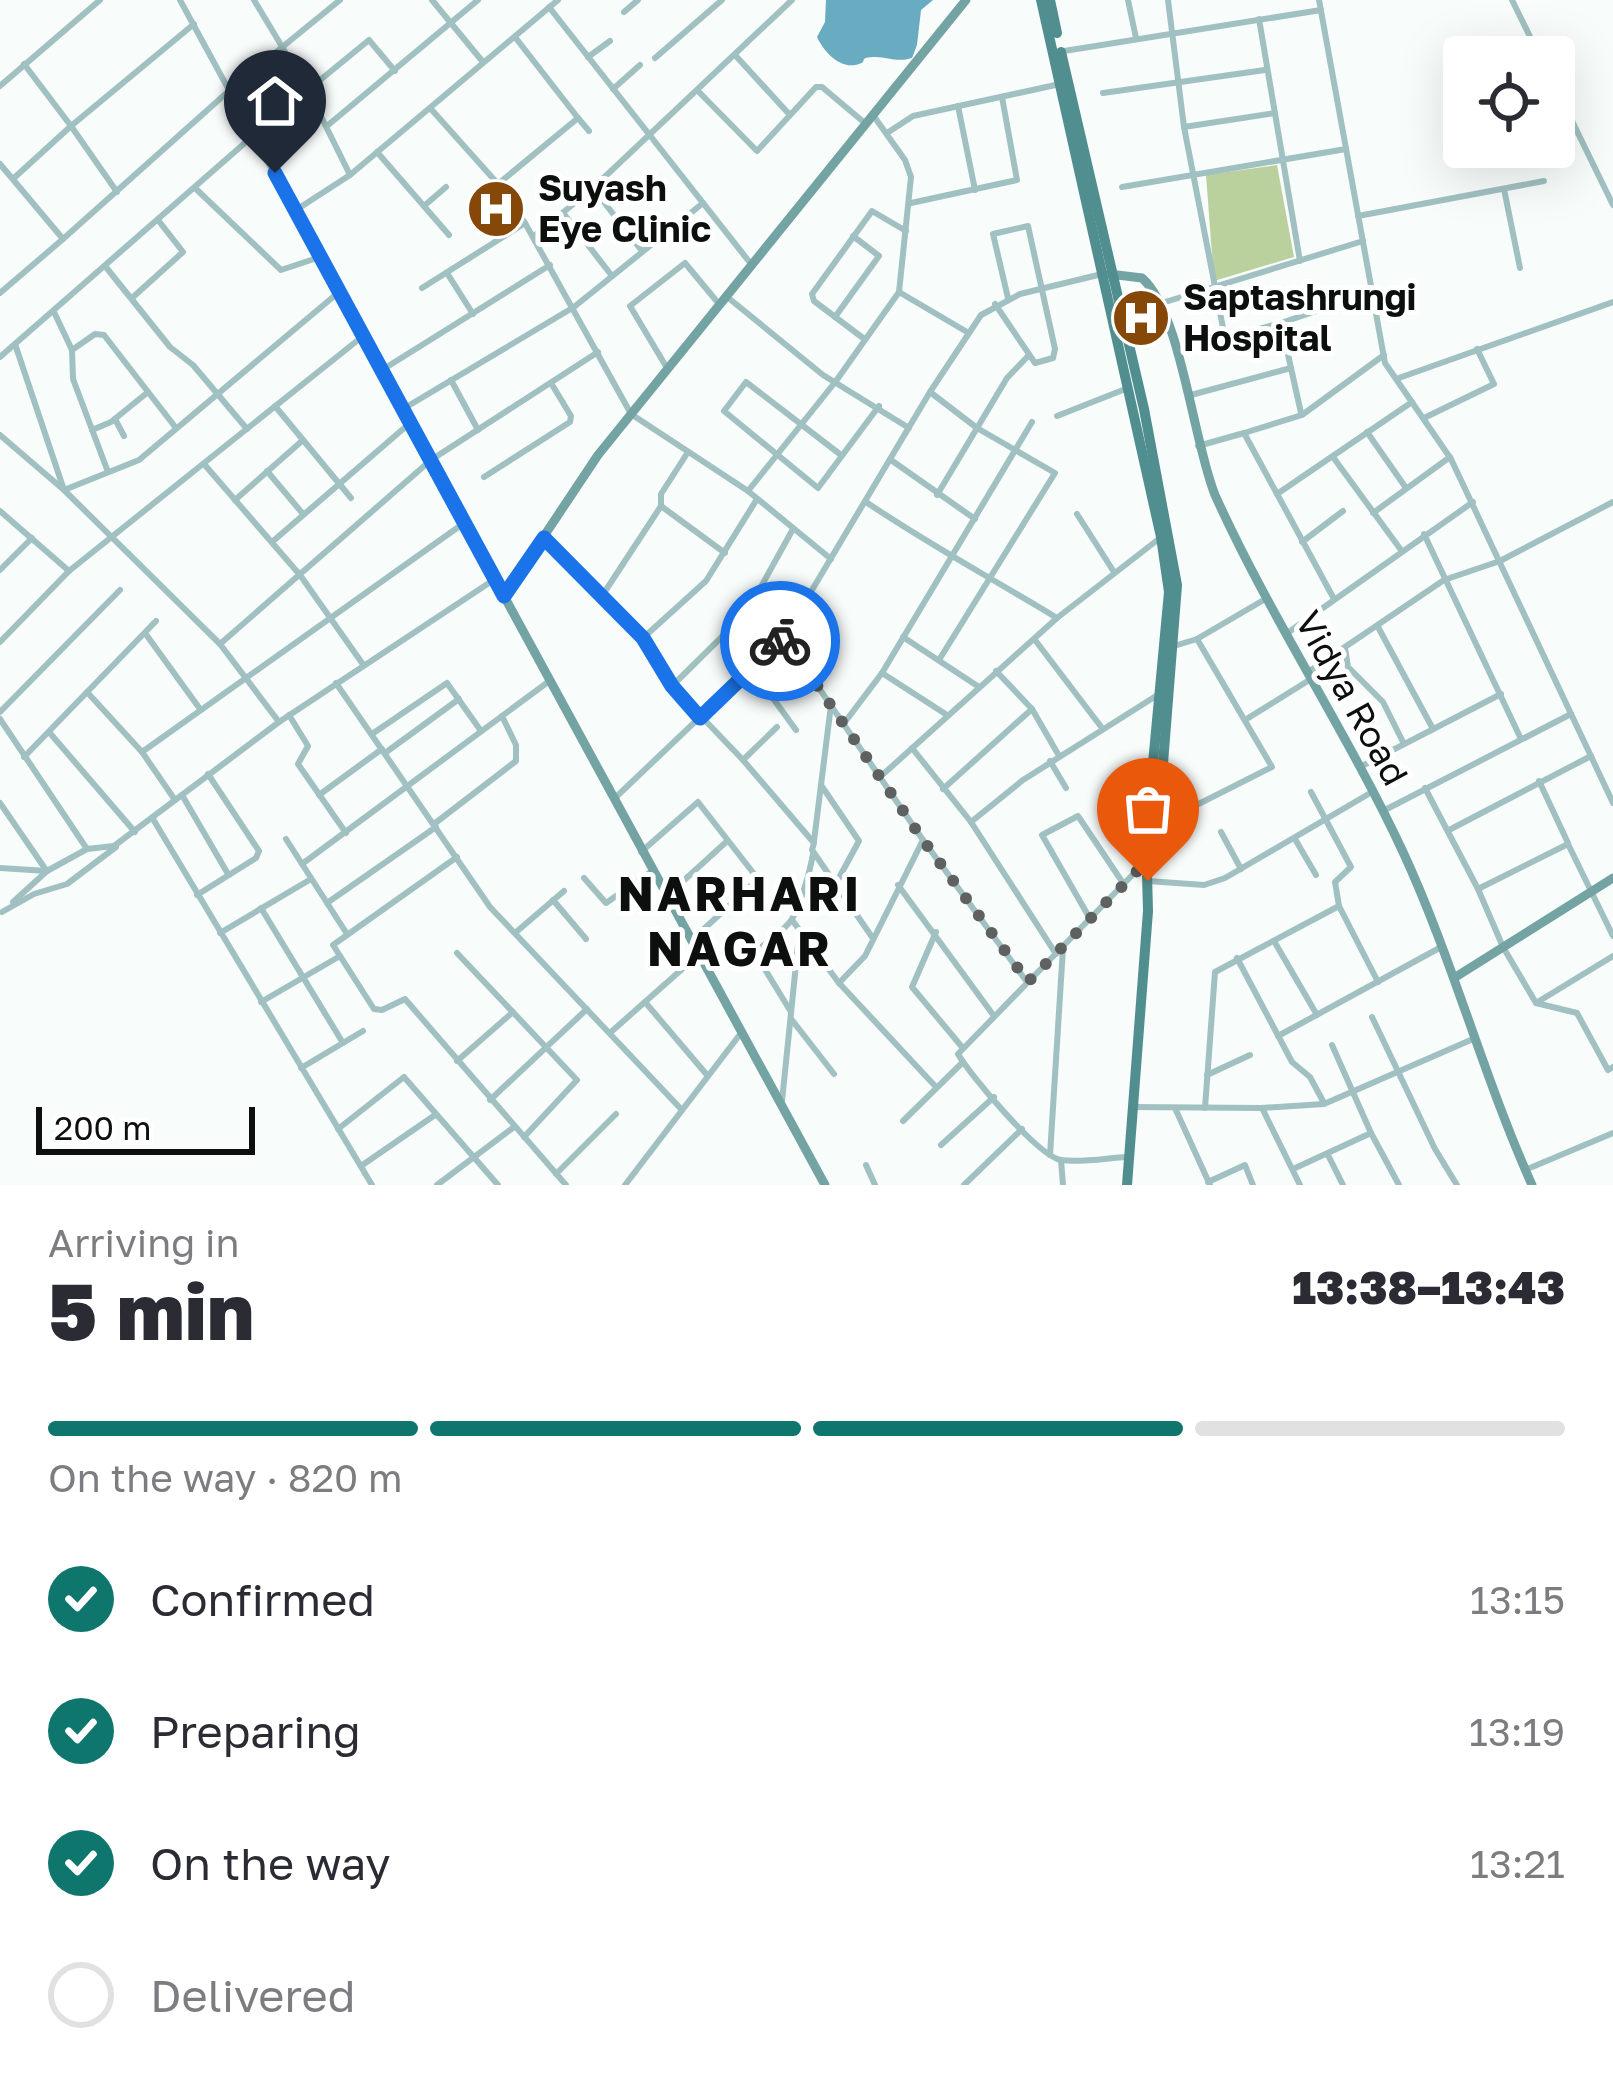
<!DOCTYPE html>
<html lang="en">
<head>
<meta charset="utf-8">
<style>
	body { margin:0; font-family:"Golos Text",sans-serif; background:#f7f7f7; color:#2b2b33; height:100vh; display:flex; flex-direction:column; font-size:45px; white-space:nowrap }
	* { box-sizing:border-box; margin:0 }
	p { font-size:39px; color:#7c7c81 }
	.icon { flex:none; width:66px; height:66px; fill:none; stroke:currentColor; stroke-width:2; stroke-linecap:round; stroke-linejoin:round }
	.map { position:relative; height:1185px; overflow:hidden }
	.panel { display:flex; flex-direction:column; background:#fff; flex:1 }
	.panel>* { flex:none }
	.controls { position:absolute; left:1443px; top:36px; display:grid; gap:24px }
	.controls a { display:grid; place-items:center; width:132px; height:132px; border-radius:12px; background:#fff; box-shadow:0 12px 48px #0002; font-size:60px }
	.scale { position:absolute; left:36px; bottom:30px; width:219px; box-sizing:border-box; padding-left:12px; border:6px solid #0d0e0e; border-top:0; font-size:33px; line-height:42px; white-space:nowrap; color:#0d0e0e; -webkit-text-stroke:9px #fff; paint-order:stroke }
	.pin { position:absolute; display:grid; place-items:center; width:102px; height:102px; color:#fff; margin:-123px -51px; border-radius:50% 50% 50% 0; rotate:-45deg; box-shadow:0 0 12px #0007 }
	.pin .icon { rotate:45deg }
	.courier { position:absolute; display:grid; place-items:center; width:120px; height:120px; margin:-60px; border:9px solid #1a73e8; border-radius:50%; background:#fff; color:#222; box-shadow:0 3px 15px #0007 }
	.summary em { font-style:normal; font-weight:800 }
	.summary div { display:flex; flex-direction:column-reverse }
	.summary { display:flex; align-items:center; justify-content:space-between; height:204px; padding:0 48px }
	h1 { font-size:78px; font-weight:800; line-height:90px }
	.bar { display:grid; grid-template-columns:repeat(4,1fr); gap:18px 12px; align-content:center; height:144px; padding:0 48px }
	.bar i { height:15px; border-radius:9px; background:#e1e1e2 }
	.bar .selected { background:#0f766e }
	.bar p { grid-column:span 4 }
	ol { padding:0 48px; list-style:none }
	li { display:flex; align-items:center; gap:36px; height:132px }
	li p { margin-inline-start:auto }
	li .icon { padding:12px; border-radius:50%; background:#0f766e; color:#fff; stroke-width:4 }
	li:last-child { color:#7c7c81 }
	li i { width:66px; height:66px; border:6px solid #e1e1e2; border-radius:50% }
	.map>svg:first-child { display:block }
	.green { fill:#bad19e }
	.water { fill:#69abc0 }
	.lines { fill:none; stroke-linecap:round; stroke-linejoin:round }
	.street { stroke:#a1c0c1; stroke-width:6 }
	.secondary { stroke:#74a3a4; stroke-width:9 }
	.primary { stroke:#518e8f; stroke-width:10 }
	.done { stroke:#5f6161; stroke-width:12; stroke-dasharray:0 21.6 }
	.route { stroke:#1a73e8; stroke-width:15 }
	.labels { text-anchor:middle; stroke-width:10; stroke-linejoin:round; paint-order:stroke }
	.poi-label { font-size:36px; font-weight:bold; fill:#0d0e0e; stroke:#fff; text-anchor:start }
	.street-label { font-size:36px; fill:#0d0e0e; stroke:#fff }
	.district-label { font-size:48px; font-weight:bold; letter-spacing:3px; fill:#0d0e0e; stroke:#fff }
</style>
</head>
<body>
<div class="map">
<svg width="1613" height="1185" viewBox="0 0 1613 1185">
	<rect width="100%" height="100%" fill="#f8fcfb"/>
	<path class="green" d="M1277 165 1294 257 1214 281 1206 175Z"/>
	<path class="water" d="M826 0H933L921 10 917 45 912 58C896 63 887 56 873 57 856 58 871 62 855 65 838 68 823 50 817 37L825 22Z"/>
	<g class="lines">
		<g class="street">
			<path d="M180 0 504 596"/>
			<path d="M254 0 308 90 350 175"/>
			<path d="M432 0 483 62"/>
			<path d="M1128 0 1136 38"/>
			<path d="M1168 0 1184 127 1225 338"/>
			<path d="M1319 0 1385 363 1451 459 1613 803"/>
			<path d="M1512 0 1540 57"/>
			<path d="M549 7 751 264"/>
			<path d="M624 12 638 0"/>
			<path d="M1259 19 1300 261"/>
			<path d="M1058 52 1321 10"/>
			<path d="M735 55 789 114"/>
			<path d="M588 57 610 41"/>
			<path d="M655 58 722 0"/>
			<path d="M24 64 71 126 194 24"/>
			<path d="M1554 84 1613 205"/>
			<path d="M0 86 100 0"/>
			<path d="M613 89 640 65"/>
			<path d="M308 90 369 40 395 71"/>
			<path d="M698 91 757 151 816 87H822L866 124"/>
			<path d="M1103 93 1265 70"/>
			<path d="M958 106 975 190"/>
			<path d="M431 109 498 184 525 223 631 414 748 491 831 559"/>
			<path d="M578 118 589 131"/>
			<path d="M327 126 478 0"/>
			<path d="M1184 127 1275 113"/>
			<path d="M887 133 913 116 1060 84"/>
			<path d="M377 152 449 235"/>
			<path d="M0 164 63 239 231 89 340 0"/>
			<path d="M14 178 71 126 117 192"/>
			<path d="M498 184 578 118 515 37"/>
			<path d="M1122 187 1346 149"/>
			<path d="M195 188 281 270 320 257"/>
			<path d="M593 188 642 251"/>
			<path d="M1504 189 1520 268"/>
			<path d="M911 203 1017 180 1002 97"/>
			<path d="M424 206 446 187"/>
			<path d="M296 210 350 175 558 0"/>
			<path d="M564 214 612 276"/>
			<path d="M1358 216 1544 181"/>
			<path d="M534 236 593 188 792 0"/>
			<path d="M105 266 170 347 193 365 247 429"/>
			<path d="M447 273 473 314"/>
			<path d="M422 288 525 223"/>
			<path d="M899 292 967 332"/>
			<path d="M0 293 63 239"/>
			<path d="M726 296 823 375 909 428"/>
			<path d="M132 298 183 252 158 220"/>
			<path d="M1162 303 1363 241"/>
			<path d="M995 304 1035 363 1053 358 1055 349 1028 226 993 234 1008 298"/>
			<path d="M54 312 72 350 73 379 108 472"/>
			<path d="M835 317 879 256 853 236"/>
			<path d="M1281 323 1301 413"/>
			<path d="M863 338 814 301 812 294 872 211 906 231"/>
			<path d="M15 344 64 490 139 460 339 292"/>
			<path d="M72 350 95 334 104 335 176 428"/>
			<path d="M1176 352 1281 323 1372 292"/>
			<path d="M0 357 254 135"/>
			<path d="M667 368 630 306 685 263 719 304"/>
			<path d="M382 370 550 265"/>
			<path d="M1396 379 1613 302"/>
			<path d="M451 380 478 430"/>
			<path d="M930 392 977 428 1055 473 939 660"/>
			<path d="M1191 395 1291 368"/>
			<path d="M275 406 351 498"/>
			<path d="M403 409 574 307 703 203"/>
			<path d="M1057 416 1128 388"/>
			<path d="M1424 418 1494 384 1477 349"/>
			<path d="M115 419 124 436"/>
			<path d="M92 430 111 422 148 392"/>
			<path d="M1367 432 1406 488"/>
			<path d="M1244 433 1302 415 1384 355"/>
			<path d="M0 435 64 490 220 644 279 722"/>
			<path d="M1198 446 1244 433 1334 599"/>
			<path d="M841 455 746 382 724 411 818 488 879 406"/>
			<path d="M1333 457 1401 550"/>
			<path d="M891 460 975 519"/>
			<path d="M204 464 300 575 362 663"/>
			<path d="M267 471 303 514"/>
			<path d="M484 477 570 422 571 416 551 383"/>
			<path d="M748 491 836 381 899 292 911 177 905 160 873 115"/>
			<path d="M1277 494 1412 402"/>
			<path d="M937 495 1007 378 1029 355"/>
			<path d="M235 500 303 440"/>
			<path d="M866 502C928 544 993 579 1057 618"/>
			<path d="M661 506V494L688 452"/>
			<path d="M0 511 69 571"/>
			<path d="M1373 513 1450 457"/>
			<path d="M1077 514 1114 572"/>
			<path d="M1424 534 1521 739"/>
			<path d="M544 538 643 638 672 686 743 760 814 843 812 850 872 937"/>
			<path d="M272 542 410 423"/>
			<path d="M1302 542 1343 511"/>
			<path d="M0 570 32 538"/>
			<path d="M602 596 661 506 725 553"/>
			<path d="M1378 627 1433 729"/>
			<path d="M145 633 200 709"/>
			<path d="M1286 634 1473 502"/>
			<path d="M784 637 923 840 1027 982"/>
			<path d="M903 637 979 687"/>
			<path d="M643 638 706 581 757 499"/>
			<path d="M1035 640 1102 728"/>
			<path d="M0 642 69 571 363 336"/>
			<path d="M220 644 431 460 598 352"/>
			<path d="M1174 646 1197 639 1267 598"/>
			<path d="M1345 648 1348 667 1383 702 1404 744"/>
			<path d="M751 668 796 730"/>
			<path d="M996 671 1032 709 1058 754"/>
			<path d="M1308 672 1444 580 1500 561 1613 502"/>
			<path d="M882 673 947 715"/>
			<path d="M336 683 490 907 681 1109"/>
			<path d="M672 686 747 612 793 529"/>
			<path d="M87 692 142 752 175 800"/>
			<path d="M0 712 120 590"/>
			<path d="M289 715 308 746 298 764 346 833"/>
			<path d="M0 719 87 849 114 846 279 722 495 579"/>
			<path d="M1245 720 1311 679"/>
			<path d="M845 722 882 673 1032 422"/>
			<path d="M49 732 135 832"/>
			<path d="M372 734 447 683 481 731"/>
			<path d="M912 748 971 822 1056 954"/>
			<path d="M142 752 464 523"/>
			<path d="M385 753 459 699"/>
			<path d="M24 757 156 621"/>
			<path d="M743 760 777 727"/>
			<path d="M1050 761 1066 788"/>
			<path d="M1360 767 1501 694"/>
			<path d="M880 777 1057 618 1160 538"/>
			<path d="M1539 781 1568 843"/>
			<path d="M821 785 859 841 834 887"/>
			<path d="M1425 788 1478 889"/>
			<path d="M943 789 1032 709"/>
			<path d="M1311 792 1351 867 1335 882 1339 906 1378 982"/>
			<path d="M182 795 228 874"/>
			<path d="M319 795 382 749"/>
			<path d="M615 798 784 637 930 392 981 315 1020 294 1102 274"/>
			<path d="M0 803 46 870"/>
			<path d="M1383 811 1571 714"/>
			<path d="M153 819 372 1185"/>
			<path d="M971 822 1023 780 1156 696"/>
			<path d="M434 824 516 761V745L502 716"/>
			<path d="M1157 825 1272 767 1197 639"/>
			<path d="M1449 830 1591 756"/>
			<path d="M1221 832 1241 869"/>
			<path d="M286 839 347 934"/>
			<path d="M1295 839 1316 875"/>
			<path d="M814 841 831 705"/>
			<path d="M641 852 698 802 758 879 693 939"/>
			<path d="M457 857 333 945 374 1009 382 1010 405 999 566 1185"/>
			<path d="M302 864 548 682"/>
			<path d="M0 868 47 871"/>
			<path d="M584 878 606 903 652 871"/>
			<path d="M1148 881 1204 885 1225 878 1372 792"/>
			<path d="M898 885 994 1016"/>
			<path d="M669 894 725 843"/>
			<path d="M197 895 256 858 259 851 208 774"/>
			<path d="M553 900 586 939"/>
			<path d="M13 902 47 871 87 849"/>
			<path d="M327 903 436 827"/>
			<path d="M261 908 343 1043"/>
			<path d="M2 912 34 894 67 884 116 847"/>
			<path d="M1089 917 1042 835 1078 816 1123 883"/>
			<path d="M792 920 839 983 936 1087"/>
			<path d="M936 932 912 987 962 1047"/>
			<path d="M220 933 311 879"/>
			<path d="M515 933 564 891"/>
			<path d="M1613 936 1568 844 1478 889 1503 947 1536 1003 1613 956"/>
			<path d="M1274 941 1317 1015"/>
			<path d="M457 953 577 1080 524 1137"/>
			<path d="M1237 958 1292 1062 1310 1077 1324 1103"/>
			<path d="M839 983 865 956 923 840"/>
			<path d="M261 1002 340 956"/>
			<path d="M645 1002 707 1075"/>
			<path d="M1536 1003 1577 1013 1608 1070 1613 1067"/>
			<path d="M791 1012 755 953C765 942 784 932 792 919 801 904 810 871 813 854"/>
			<path d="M1372 1017 1435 1149 1457 1185"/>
			<path d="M792 1020 834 1074"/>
			<path d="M611 1032 698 955"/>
			<path d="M1278 1036 1443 946"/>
			<path d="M1332 1045 1371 1133 1399 1185"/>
			<path d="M457 1061 513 1012"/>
			<path d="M301 1068 363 1031"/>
			<path d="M1207 1075 1250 1055"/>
			<path d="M490 1100 587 1009"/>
			<path d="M782 1101 799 935"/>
			<path d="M1132 1107 1262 1108 1324 1104 1473 1039"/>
			<path d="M1175 1108 1210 1185"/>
			<path d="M1205 1108 1215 972 1339 906"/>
			<path d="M1262 1108 1300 1185"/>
			<path d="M903 1121 963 1062"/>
			<path d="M338 1129 404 1077 498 1185"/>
			<path d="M941 1145 994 1097"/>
			<path d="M1050 1155 1063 948"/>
			<path d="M1328 1155 1343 1185"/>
			<path d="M1127 1157C1107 1158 1081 1163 1061 1160 1038 1156 970 1075 958 1054L1145 862"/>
			<path d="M1061 1160 1063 1185"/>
			<path d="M866 1165 875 1185"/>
			<path d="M361 1166 435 1115"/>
			<path d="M1293 1169 1371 1133"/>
			<path d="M1525 1170 1613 1133"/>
			<path d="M556 1174 616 1114"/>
			<path d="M1208 1182 1245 1165 1253 1185"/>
			<path d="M437 1185 514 1127"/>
			<path d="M625 1185 741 1033"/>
			<path d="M964 1185 1022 1129"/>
		</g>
		<g class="secondary">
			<path d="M1109 274 1142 278C1181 312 1193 441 1215 495 1270 617 1346 730 1403 852 1453 960 1483 1076 1532 1185"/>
			<path d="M1454 978 1613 878"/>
			<path d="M825 1185 504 596 598 455 966 0"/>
		</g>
		<g class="primary">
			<path d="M1041 0 1161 537 1169 592 1146 838 1148 911 1127 1185"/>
			<path d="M1050 0 1057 33"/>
			<path d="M1061 52 1144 409 1177 585 1157 840 1148 853"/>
		</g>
	</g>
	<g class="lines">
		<path class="done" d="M780 641 784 637 923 840 1028 982 1148 860V881"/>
		<path class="route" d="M275 173 504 596 544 538 643 638 672 686 700 718 780 641"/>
	</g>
	<defs>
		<symbol id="hospital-disc" viewBox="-11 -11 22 22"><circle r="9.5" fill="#864808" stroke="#fff"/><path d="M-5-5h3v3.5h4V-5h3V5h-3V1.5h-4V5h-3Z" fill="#fff"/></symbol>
	</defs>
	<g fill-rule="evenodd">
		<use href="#hospital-disc" x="463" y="176" width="66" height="66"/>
		<use href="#hospital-disc" x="1108" y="285" width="66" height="66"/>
	</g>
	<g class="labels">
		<g class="poi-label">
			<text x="538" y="201">Suyash<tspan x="538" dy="41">Eye Clinic</tspan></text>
			<text x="1183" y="310">Saptashrungi<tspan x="1183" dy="41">Hospital</tspan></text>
		</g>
		<g class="street-label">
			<text transform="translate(1352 698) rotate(61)" y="13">Vidya Road</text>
		</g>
		<g class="district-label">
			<text x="740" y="911">NARHARI<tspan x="740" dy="55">NAGAR</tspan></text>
		</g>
	</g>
</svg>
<div class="controls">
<a><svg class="icon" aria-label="locate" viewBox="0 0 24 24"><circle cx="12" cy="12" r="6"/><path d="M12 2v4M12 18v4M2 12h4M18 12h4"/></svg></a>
</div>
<div class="scale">200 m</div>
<div class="pin" style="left:1148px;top:881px;background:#ea580c"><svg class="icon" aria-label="bag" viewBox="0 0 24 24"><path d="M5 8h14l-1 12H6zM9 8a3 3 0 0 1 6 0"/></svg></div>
<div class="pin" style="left:275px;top:173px;background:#1f2937"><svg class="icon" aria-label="home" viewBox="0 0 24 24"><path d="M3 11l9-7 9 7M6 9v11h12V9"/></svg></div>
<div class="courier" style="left:780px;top:641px"><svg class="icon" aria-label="bike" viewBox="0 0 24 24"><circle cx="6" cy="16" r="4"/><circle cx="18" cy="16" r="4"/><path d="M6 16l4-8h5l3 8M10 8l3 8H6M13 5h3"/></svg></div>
</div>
<section class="panel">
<div class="summary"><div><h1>5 min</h1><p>Arriving in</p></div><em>13:38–13:43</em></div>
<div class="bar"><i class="selected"></i><i class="selected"></i><i class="selected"></i><i></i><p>On the way · 820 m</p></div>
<ol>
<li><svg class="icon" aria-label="check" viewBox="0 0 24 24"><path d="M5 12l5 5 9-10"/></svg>Confirmed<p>13:15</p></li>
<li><svg class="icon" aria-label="check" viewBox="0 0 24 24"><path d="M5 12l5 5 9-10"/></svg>Preparing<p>13:19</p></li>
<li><svg class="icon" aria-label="check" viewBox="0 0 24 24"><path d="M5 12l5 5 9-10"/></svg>On the way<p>13:21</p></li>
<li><i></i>Delivered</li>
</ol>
</section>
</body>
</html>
